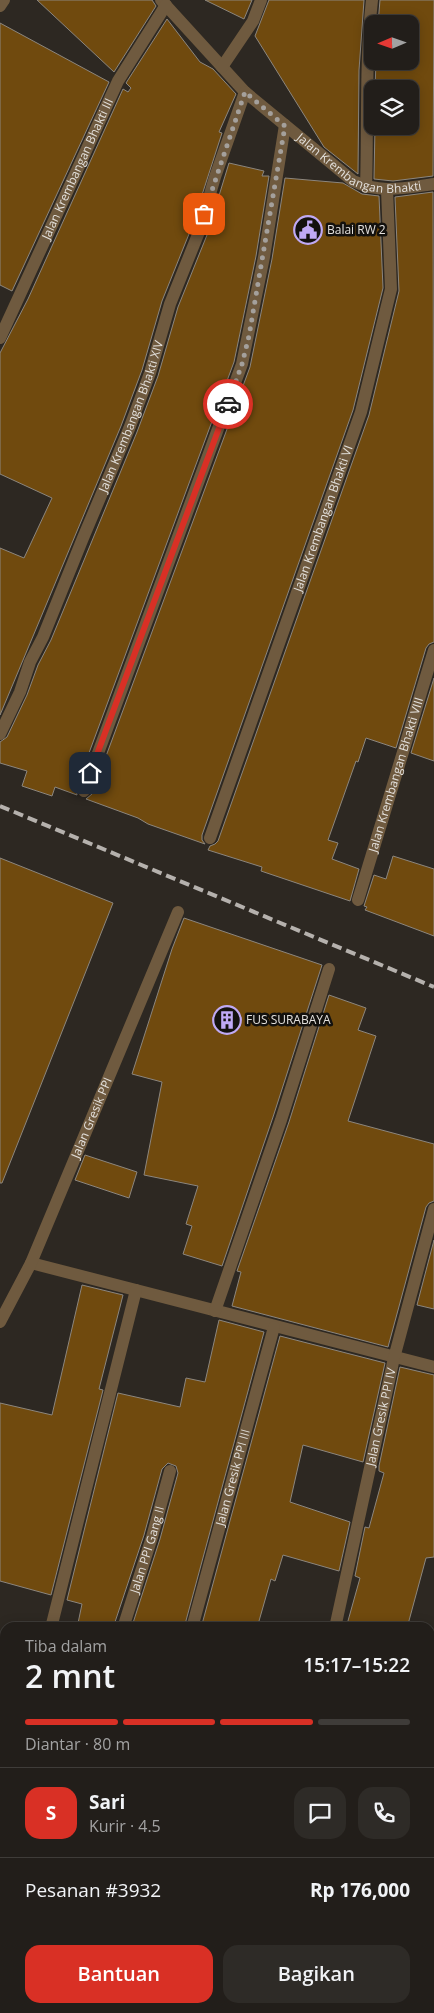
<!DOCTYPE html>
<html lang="id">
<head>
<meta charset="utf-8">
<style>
	body { margin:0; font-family:"Open Sans",sans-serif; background:#2e2b27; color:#f1f3f6; height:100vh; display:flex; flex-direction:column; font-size:19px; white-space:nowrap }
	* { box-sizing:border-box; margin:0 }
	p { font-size:16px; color:#a2a2a2 }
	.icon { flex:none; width:28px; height:28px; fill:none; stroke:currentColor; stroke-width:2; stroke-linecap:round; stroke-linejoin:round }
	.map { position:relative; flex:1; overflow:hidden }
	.drawer { position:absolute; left:0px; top:1622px; width:435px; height:391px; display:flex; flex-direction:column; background:#221e1a; border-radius:15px 15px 0 0; box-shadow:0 2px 12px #0003,0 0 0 1px #3f3c39 }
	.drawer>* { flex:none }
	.needle { width:32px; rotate:268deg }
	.fabs { position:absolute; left:364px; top:15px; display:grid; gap:10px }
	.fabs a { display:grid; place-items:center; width:55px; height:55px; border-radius:10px; background:#221e1a; box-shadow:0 2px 12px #0003,0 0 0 1px #3f3c39; font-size:25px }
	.pin { position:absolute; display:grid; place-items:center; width:42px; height:42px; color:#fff; margin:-21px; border-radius:10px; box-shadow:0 2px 8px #0006 }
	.courier { position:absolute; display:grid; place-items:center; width:50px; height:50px; margin:-25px; border:4px solid #d93025; border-radius:50%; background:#fff; color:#222; box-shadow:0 1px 6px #0007 }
	.headline em { font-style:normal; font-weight:600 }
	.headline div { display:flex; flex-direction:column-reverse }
	.headline { display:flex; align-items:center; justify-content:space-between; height:85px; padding:0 25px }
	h1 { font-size:32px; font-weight:600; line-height:38px }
	.bar { display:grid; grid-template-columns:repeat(4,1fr); gap:8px 5px; align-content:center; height:60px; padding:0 25px }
	.bar i { height:6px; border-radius:4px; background:#3f3c39 }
	.bar .current { background:#d93025 }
	.bar p { grid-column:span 4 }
	.line { display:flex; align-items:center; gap:12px; padding:0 25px; border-top:1px solid #3f3c39 }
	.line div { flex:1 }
	.round { display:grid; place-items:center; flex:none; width:52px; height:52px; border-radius:15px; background:#2e2b27 }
	.cta { display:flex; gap:10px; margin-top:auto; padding:10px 25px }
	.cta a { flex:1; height:58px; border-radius:15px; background:#d93025; color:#fff; font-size:20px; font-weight:600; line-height:58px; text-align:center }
	.cta a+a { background:#2e2b27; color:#f1f3f6 }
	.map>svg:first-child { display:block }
	.building { fill:#704a0e; stroke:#8c867e }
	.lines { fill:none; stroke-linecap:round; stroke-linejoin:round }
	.minor { stroke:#6f5a3f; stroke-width:12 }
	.rail { stroke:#b5b1ad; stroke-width:4; stroke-dasharray:10 5; stroke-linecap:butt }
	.done { stroke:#a4a09c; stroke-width:5; stroke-dasharray:0 9 }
	.route { stroke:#d93025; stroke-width:6 }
	.labels { text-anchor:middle; stroke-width:5; stroke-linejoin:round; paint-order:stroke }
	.street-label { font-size:12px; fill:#e4e1dd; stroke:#13110e }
	.poi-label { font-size:12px; fill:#e4e1dd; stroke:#13110e; text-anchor:start }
</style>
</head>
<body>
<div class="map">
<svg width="434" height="2013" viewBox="0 0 434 2013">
	<rect width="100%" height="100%" fill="#2d2822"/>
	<g class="building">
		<path d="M37 0H152L156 6 114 72Z"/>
		<path d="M205 0H252L244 19Z"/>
		<path d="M269 0H364L359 70 358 174 324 147 255 36Z"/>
		<path d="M380 0H434L433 176 393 181 374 179 375 126H410V89H375L376 61H410V24H378Z"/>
		<path d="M167 19 200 62 213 69 236 94 219 132 222 133 191 229 162 301 142 370 121 426 0 715V548L24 558 52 498 0 474V353L28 299 123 89 128 92 131 88 126 83Z"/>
		<path d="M0 23 109 82 12 291 0 285Z"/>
		<path d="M229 163 264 171 262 176H269L256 256 234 362 76 788 77 795 55 787 52 796 22 786 27 771 0 763V742L7 737 27 695 38 665 51 640 137 432 158 376 178 307 207 235Z"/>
		<path d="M285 178 343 183 362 194 379 196 383 288 353 410 202 835V840L205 844 148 824 138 818 86 799 92 794 250 367 272 259Z"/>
		<path d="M433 192 434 642 429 644 426 648 396 748 366 738 358 762 356 761 328 840 338 843 332 859 359 869 350 901 261 871 262 867 208 850 210 846 215 844 218 841 369 415 399 291 395 197Z"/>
		<path d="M434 678V761L411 753Z"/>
		<path d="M393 856 434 869V936L365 910 367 907 364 906 374 875 386 879Z"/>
		<path d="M0 858 113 903 2 1183H0Z"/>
		<path d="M184 918 322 965 273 1117 222 1266 183 1254 192 1226 186 1224 198 1186 144 1175 162 1082 132 1074 172 949Z"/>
		<path d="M329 995 366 1008 358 1030 376 1036 348 1121 434 1144V1201L429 1203 426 1207 388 1347 232 1306 241 1272 237 1271 289 1122Z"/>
		<path d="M85 1155 137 1172 129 1198 75 1180Z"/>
		<path d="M434 1240V1309L417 1305Z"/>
		<path d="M82 1285 123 1295 99 1389 103 1390 51 1595 0 1581V1403L52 1415Z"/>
		<path d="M219 1320 264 1332 184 1628H151L133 1623 160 1539 178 1473 176 1466 168 1463 162 1469 144 1535 113 1628H77L82 1604 67 1600 118 1393 180 1407 186 1378 205 1382Z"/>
		<path d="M280 1336 385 1363 363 1462 303 1445 290 1502 350 1522 339 1571 283 1555 275 1581 271 1579 257 1628H201Z"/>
		<path d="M400 1367 434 1375V1557L426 1558 407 1628H346L360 1578 355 1576 365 1527 369 1528 384 1473 379 1471V1466Z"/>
	</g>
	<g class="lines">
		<g class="minor">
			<path id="s1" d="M161 0 245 92 353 181C381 194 404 188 434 184"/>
			<path d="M0 6 4 0"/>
			<path d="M222 67 253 21 261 0"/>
			<path d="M366 187C368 125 365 62 372 0"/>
			<path id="s2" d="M0 338 118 81 166 5"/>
			<path id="s3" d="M0 734 20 692 30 662 43 637 83 538 129 429 150 373 170 304 199 232 215 177 245 92"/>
			<path d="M84 791 242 364 264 257 285 125"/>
			<path id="s4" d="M210 838 361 412 391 289 387 190"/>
			<path id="s5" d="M358 900 434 650"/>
			<path d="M31 1263 434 1367"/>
			<path d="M215 1311 281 1120 329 969"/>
			<path id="s6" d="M0 1322 31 1263 178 912"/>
			<path d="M51 1628 136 1290"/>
			<path id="s7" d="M123 1628 152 1537 170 1471"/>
			<path id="s8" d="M192 1628 274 1327"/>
			<path id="s9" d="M335 1628 394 1358 434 1209"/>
			<path d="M0 1693 5 1695"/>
			<path d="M430 1789 434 1790"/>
			<path d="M430 1876 434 1875"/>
			<path d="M360 2013 361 2009"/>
		</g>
		<path class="rail" d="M0 806 434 987"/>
	</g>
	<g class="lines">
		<path class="done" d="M204 214 245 92 285 126 249 336 242 364 228 404"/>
		<path class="route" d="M90 773 228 404"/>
	</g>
	<defs>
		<symbol id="civic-ring" viewBox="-11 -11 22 22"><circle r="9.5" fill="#13110e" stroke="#bfa9f4" stroke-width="1.5"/><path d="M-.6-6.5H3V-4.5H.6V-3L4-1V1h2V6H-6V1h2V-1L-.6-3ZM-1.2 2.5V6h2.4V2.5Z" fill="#bfa9f4"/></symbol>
		<symbol id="building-ring" viewBox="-11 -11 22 22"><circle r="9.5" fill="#13110e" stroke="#bfa9f4" stroke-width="1.5"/><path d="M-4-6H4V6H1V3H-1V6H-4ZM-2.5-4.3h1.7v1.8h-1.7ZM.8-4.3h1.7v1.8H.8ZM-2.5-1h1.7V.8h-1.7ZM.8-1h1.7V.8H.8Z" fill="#bfa9f4"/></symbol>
	</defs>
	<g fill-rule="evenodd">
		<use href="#civic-ring" x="292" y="214" width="32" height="32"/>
		<use href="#building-ring" x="211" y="1004" width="32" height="32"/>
	</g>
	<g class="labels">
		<g class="street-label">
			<text dy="4" stroke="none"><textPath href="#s1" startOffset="264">Jalan Krembangan Bhakti</textPath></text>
			<text dy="4" stroke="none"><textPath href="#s2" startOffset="186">Jalan Krembangan Bhakti III</textPath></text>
			<text dy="4" stroke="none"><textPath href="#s3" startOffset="344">Jalan Krembangan Bhakti XIV</textPath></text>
			<text dy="4" stroke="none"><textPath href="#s4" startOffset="339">Jalan Krembangan Bhakti VI</textPath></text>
			<text dy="4" stroke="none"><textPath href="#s5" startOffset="131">Jalan Krembangan Bhakti VIII</textPath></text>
			<text dy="4" stroke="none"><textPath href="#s6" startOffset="224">Jalan Gresik PPI</textPath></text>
			<text dy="4" stroke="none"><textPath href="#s9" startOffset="216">Jalan Gresik PPI IV</textPath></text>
			<text dy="4" stroke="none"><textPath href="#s8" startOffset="156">Jalan Gresik PPI III</textPath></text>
			<text dy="4" stroke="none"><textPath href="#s7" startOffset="82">Jalan PPI Gang II</textPath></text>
		</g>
		<g class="poi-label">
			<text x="327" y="234">Balai RW 2</text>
			<text x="246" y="1024">FUS SURABAYA</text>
		</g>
	</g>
</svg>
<div class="fabs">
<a><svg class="needle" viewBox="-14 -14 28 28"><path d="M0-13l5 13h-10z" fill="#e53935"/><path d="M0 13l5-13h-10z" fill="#a2a2a2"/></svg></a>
<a><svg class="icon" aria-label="layers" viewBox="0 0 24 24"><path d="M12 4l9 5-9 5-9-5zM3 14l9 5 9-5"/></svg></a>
</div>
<div class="pin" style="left:204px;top:214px;background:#ea580c"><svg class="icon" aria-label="bag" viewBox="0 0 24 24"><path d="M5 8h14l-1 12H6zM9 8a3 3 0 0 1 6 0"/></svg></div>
<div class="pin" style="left:90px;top:773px;background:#1f2937"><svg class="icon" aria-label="home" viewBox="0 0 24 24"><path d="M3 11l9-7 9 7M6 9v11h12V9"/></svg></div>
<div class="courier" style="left:228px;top:404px"><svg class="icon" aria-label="car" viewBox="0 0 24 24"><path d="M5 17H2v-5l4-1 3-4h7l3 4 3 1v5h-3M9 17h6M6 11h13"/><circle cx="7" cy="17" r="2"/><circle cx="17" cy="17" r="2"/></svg></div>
<section class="drawer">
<div class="headline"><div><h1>2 mnt</h1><p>Tiba dalam</p></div><em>15:17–15:22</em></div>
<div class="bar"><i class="current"></i><i class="current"></i><i class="current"></i><i></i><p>Diantar · 80 m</p></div>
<div class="line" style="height:90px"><b class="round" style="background:#d93025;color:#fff">S</b><div><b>Sari</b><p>Kurir · 4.5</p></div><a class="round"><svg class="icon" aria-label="chat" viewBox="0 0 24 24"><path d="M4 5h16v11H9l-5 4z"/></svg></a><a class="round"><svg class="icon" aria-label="phone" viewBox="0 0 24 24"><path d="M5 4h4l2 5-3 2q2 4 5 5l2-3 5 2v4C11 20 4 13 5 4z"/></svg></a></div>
<div class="line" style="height:65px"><div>Pesanan #3932</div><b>Rp 176,000</b></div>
<div class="cta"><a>Bantuan</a><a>Bagikan</a></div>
</section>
</div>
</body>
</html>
